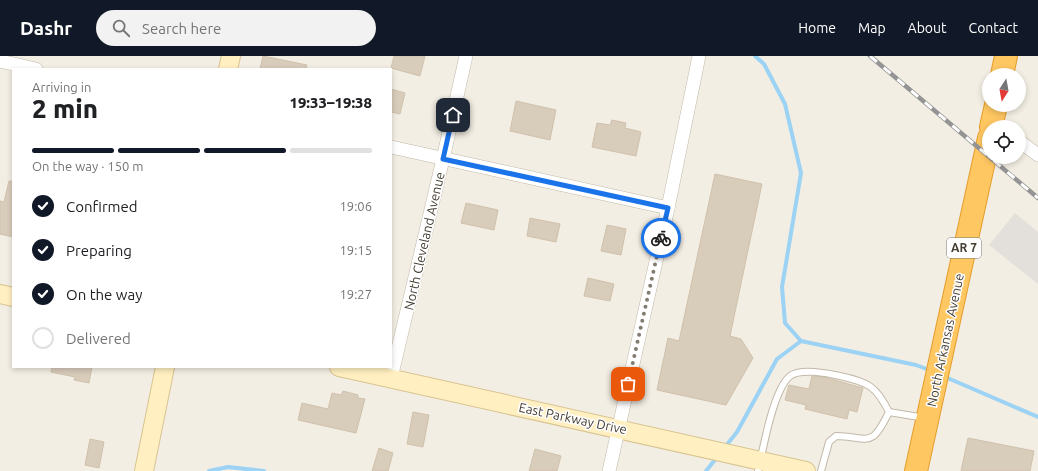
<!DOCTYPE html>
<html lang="en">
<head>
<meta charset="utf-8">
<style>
	body { margin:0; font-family:Ubuntu,sans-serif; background:#f2f2f2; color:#202124; height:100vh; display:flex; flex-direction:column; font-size:15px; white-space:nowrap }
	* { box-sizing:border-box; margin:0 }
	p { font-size:13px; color:#757577 }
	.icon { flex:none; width:22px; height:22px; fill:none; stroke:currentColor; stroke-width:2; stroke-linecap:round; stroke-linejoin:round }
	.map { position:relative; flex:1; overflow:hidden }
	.side { position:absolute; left:12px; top:12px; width:380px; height:300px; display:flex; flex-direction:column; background:#fff; border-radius:0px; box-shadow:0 2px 6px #0003 }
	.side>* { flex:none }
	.needle { width:26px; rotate:191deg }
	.tools { position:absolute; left:982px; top:12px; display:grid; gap:8px }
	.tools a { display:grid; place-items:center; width:44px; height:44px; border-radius:50%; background:#fff; box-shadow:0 2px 6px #0003; font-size:20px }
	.pin { position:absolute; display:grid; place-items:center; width:34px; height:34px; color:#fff; margin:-17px; border-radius:8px; box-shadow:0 2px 6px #0006 }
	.courier { position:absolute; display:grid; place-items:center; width:40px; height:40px; margin:-20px; border:3px solid #1a73e8; border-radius:50%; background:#fff; color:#222; box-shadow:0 1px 5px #0007 }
	.overview em { font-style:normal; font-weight:800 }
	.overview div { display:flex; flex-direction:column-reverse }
	.overview { display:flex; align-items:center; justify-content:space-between; height:68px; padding:0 20px }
	h1 { font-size:26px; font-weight:800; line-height:30px }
	.bar { display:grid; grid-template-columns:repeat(4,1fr); gap:6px 4px; align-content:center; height:48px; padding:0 20px }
	.bar i { height:5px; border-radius:3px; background:#e0e0e0 }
	.bar .active { background:#111827 }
	.bar p { grid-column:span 4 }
	ol { padding:0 20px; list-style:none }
	li { display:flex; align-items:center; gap:12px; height:44px }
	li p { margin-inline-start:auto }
	li .icon { padding:4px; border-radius:50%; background:#111827; color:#fff; stroke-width:4 }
	li:last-child { color:#757577 }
	li i { width:22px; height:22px; border:2px solid #e0e0e0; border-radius:50% }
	header { display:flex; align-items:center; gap:24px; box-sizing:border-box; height:56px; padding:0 20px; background:#111827; color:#fff }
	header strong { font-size:19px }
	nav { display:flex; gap:22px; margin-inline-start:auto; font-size:14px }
	.search { width:280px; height:36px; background:#f2f2f2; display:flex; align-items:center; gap:10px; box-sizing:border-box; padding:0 14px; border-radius:22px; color:#757577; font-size:15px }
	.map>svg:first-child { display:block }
	.parking { fill:#e3e0dc }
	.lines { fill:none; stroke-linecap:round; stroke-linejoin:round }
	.stream { stroke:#9cd2f4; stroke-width:4 }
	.building { fill:#d8ccbb; stroke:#d0c1ab }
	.lane-casing { stroke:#c2b8a9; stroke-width:8 }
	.street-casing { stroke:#c2b8a9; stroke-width:14 }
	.secondary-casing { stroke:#d9c492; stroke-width:20 }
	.highway-casing { stroke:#e59d2b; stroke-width:24 }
	.lane { stroke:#fff; stroke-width:6 }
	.street { stroke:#fff; stroke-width:13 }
	.secondary { stroke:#ffefc1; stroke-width:18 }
	.highway { stroke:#ffc762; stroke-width:22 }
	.rail-casing { stroke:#949494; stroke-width:4.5 }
	.rail { stroke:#fff; stroke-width:3; stroke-dasharray:9; stroke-linecap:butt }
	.done { stroke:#827c71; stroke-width:4; stroke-dasharray:0 7.2 }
	.route { stroke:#1a73e8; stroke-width:5 }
	.labels { text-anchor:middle; stroke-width:3; stroke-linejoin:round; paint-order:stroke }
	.shield { fill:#fff; stroke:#7d7870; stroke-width:1 }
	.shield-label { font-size:12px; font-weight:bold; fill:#453e33 }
	.street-label { font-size:13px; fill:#453e33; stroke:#fff }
</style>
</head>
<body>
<header>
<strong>Dashr</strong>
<div class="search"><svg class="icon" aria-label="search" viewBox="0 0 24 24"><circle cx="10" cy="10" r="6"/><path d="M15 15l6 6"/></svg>Search here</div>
<nav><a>Home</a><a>Map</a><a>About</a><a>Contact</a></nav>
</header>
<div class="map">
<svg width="1038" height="415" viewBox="0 0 1038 415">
	<rect width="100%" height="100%" fill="#f3eee3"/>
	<path class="parking" d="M1015 157 1038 176V228L989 189Z"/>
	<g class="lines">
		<g class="stream">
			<path d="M755 0 764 8 785 48 801 117 782 231 785 267 801 285 916 309 932 315"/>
			<path d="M943 320 1038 361"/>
			<path d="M725 391 737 376 777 303 801 285"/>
			<path d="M209 415 228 411 264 415"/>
			<path d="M706 415 718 400"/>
		</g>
	</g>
	<g class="building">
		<path d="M263 0 307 9 306 13H260Z"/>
		<path d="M394 0H425L420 20 391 12Z"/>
		<path d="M391 33 405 37 400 58 391 56Z"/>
		<path d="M516 45 556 54 550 84 510 75Z"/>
		<path d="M612 64 626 67 625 72 641 76 636 100 592 91 597 67 610 69Z"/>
		<path d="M715 118 762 128 730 280 741 283 753 302 726 349 657 334 668 282 679 285Z"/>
		<path d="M9 125H13V181L0 178V145L4 146Z"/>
		<path d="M466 147 498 154 494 174 461 167Z"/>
		<path d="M530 162 560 168 556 186 527 180Z"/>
		<path d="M607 169 626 173 621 199 601 195Z"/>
		<path d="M588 222 614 228 610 245 584 240Z"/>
		<path d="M52 311H92L89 327 74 324 75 321 51 316Z"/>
		<path d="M812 320 824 321 863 332 857 356 849 354 847 363 805 353 806 349 785 344 789 329 809 333Z"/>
		<path d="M343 335 358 339V342L365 343 356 377 298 364 302 347 328 353 332 337 341 339Z"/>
		<path d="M413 356 429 359 423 391 407 388Z"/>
		<path d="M968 382 1034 395 1030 415H961Z"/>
		<path d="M90 383 104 386 99 412 85 409Z"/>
		<path d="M379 392 393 397 388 415H372Z"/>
		<path d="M535 393 561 400 557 415H529Z"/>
	</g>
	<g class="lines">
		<defs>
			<g id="lane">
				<path d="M889 356 925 362"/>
				<path d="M758 415C763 394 773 334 790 320 800 312 828 317 840 320 868 326 876 330 889 356 871 393 870 381 836 380L829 386 821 415"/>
			</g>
			<g id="street">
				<path d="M0 5 36 13"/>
				<path d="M1019 85 1038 99"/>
				<path d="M391 91 668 152"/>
				<path d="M391 322 443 103 466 0"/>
				<path d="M609 415 668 152 699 0"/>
			</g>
			<g id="secondary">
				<path d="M228 13 231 0"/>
				<path d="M0 238 13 241"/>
				<path d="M339 311 806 415"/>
				<path d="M144 415 165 311"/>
			</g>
			<g id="highway">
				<path d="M1002 19 1006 0"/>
				<path d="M991 71 996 49"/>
				<path d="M916 415 989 82"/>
			</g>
		</defs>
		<use href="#lane" class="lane-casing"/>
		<use href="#street" class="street-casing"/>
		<use href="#secondary" class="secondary-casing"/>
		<use href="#highway" class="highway-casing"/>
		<use href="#lane" class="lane"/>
		<use href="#street" class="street"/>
		<use href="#secondary" class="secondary"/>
		<use href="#highway" class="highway"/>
		<defs>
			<path id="rail" d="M870 0 1038 142"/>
		</defs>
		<use href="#rail" class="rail-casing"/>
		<use href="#rail" class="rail"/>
	</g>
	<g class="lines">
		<path class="done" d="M628 328 661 182"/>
		<path class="route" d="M453 59 443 103 668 152 661 182"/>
	</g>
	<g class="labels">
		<rect class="shield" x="947" y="182" width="34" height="20" rx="3"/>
		<g class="shield-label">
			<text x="964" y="196">AR 7</text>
		</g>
		<g class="street-label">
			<text transform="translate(424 185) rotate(-77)" y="5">North Cleveland Avenue</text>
			<text transform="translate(945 284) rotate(-78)" y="5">North Arkansas Avenue</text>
			<text transform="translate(573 362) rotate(12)" y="5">East Parkway Drive</text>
		</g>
	</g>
</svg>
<div class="tools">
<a><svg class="needle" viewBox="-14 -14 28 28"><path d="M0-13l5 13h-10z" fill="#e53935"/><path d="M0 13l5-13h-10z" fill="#757577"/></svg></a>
<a><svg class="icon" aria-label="locate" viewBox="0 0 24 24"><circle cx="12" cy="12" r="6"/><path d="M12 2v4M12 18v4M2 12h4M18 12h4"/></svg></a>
</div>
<div class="pin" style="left:628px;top:328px;background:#ea580c"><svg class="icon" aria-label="bag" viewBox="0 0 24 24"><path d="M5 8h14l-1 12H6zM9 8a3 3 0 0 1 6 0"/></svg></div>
<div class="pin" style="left:453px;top:59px;background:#1f2937"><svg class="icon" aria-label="home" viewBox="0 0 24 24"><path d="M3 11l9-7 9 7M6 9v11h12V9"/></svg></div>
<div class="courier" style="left:661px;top:182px"><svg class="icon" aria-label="bike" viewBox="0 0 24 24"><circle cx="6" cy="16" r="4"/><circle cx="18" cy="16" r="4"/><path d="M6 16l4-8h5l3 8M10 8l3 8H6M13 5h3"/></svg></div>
<section class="side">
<div class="overview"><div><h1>2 min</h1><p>Arriving in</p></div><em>19:33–19:38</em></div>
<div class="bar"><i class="active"></i><i class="active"></i><i class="active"></i><i></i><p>On the way · 150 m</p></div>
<ol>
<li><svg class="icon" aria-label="check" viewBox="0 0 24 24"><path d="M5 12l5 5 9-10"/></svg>Confirmed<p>19:06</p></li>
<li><svg class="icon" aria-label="check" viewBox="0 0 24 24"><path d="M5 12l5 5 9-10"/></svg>Preparing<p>19:15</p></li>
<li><svg class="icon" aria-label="check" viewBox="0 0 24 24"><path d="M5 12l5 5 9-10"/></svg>On the way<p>19:27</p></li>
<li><i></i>Delivered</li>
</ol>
</section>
</div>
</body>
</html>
